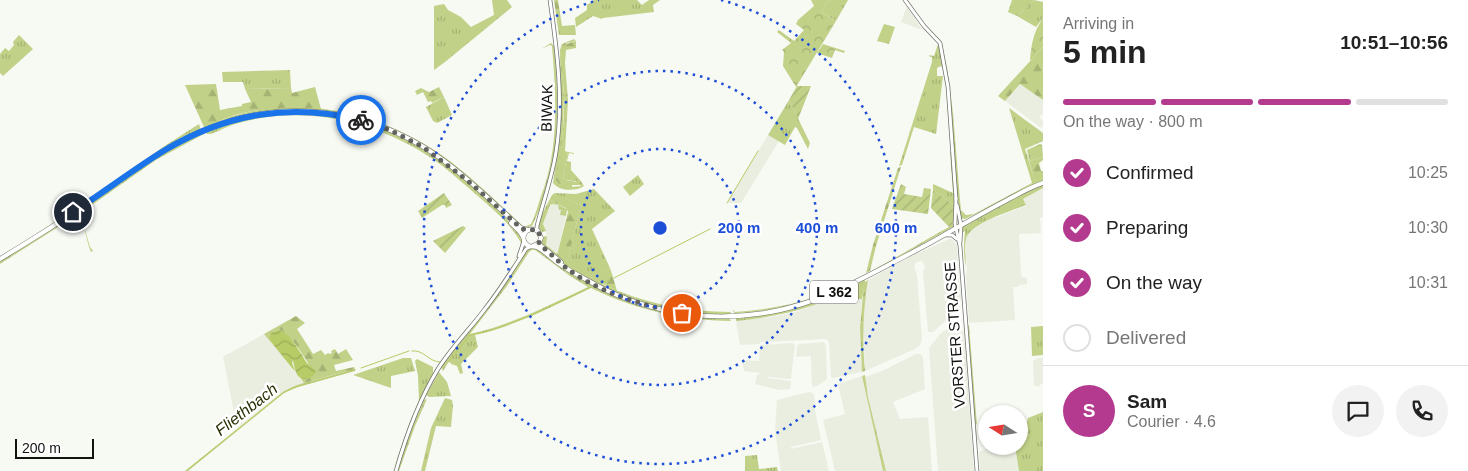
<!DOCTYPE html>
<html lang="en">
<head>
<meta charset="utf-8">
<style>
	body { margin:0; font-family:Helvetica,sans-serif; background:#f2f2f2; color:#222; height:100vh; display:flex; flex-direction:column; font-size:19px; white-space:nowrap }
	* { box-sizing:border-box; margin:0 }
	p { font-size:16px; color:#767676 }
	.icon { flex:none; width:28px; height:28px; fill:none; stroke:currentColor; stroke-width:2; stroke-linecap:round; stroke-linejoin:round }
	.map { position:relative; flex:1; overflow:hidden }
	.side { display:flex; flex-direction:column; background:#fff; width:425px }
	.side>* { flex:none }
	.needle { width:32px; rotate:282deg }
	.fabs { position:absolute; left:978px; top:405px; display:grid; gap:10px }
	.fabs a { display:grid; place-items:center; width:50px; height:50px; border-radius:50%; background:#fff; box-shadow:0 1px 4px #0004; font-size:25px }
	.scale { position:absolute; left:15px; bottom:12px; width:79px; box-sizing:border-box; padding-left:5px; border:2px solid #121210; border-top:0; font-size:14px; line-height:18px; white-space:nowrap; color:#121210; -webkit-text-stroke:4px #fff; paint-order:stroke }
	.pin { position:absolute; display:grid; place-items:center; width:42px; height:42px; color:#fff; margin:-21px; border:2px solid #fff; border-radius:50%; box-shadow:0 1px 5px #0007 }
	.courier { position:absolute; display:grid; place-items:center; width:50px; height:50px; margin:-25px; border:4px solid #1a73e8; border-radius:50%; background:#fff; color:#222; box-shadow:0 1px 6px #0007 }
	.overview em { font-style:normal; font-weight:800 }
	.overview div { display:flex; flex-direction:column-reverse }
	.overview { display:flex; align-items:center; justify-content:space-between; height:85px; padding:0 20px }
	h1 { font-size:32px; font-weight:800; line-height:38px }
	.bar { display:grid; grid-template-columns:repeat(4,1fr); gap:8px 5px; align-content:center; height:60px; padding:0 20px }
	.bar i { height:6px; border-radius:4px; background:#e0e0e0 }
	.bar .selected { background:#b33a8e }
	.bar p { grid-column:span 4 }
	.line { display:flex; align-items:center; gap:12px; padding:0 20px; border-top:1px solid #e0e0e0 }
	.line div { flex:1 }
	.round { display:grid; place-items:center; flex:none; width:52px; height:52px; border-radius:26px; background:#f2f2f2 }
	ol { padding:0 20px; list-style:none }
	li { display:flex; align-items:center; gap:15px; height:55px }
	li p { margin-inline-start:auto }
	li .icon { padding:5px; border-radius:50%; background:#b33a8e; color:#fff; stroke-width:4 }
	li:last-child { color:#767676 }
	li i { width:28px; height:28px; border:2px solid #e0e0e0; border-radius:50% }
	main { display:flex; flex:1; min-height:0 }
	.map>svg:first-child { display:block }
	.built { fill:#eaeee1 }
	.grass { fill:url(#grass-tufts); fill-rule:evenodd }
	.forest { fill:url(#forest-firs) }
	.park { fill:url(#park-crowns) }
	.garden { fill:url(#garden-furrows) }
	.water { fill:url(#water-waves) }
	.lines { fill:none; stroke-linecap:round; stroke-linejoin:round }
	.stream { stroke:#b7cb66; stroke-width:1 }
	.tertiary-casing { stroke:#70726d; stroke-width:4.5 }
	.primary-casing { stroke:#70726d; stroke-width:5 }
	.tertiary { stroke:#fff; stroke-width:3 }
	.primary { stroke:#fff; stroke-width:4 }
	.done { stroke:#62635f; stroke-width:5; stroke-dasharray:0 9 }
	.route { stroke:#1a73e8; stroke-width:6 }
	.ring { fill:none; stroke:#1d4ed8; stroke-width:2.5; stroke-dasharray:2.5 5 }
	.labels { text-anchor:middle; stroke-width:5; stroke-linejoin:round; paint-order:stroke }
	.shield { fill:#fff; stroke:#595958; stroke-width:1 }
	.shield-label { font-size:14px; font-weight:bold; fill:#121210 }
	.street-label { font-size:15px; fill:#121210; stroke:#fff }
	.water-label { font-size:16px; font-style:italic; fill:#293004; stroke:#fff }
	.centre { fill:#1d4ed8; stroke:#fff; stroke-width:2.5 }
	.ring-label { font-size:15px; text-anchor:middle; font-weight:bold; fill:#1d4ed8; stroke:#fff; stroke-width:5; stroke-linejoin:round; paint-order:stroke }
</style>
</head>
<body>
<main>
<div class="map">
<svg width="1043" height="471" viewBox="0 0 1043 471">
	<defs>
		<pattern id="grass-tufts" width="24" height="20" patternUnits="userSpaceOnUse" patternTransform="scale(1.25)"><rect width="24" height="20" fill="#c1d188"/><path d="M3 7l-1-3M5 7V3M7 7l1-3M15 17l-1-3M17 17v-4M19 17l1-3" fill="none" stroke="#a5b274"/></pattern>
		<pattern id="forest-firs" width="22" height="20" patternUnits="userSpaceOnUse" patternTransform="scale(1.25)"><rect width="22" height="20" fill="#c1d188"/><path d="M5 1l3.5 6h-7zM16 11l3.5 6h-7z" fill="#a5b274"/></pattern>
		<pattern id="park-crowns" width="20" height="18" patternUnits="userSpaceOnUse" patternTransform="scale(1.25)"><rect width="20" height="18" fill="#c1d188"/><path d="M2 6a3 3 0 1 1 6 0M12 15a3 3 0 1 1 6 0" fill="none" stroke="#a5b274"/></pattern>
		<pattern id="garden-furrows" width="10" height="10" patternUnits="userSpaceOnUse" patternTransform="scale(1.25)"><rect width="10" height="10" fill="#c1d188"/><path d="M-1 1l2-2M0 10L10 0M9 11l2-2" fill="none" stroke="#a5b274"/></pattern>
		<pattern id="water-waves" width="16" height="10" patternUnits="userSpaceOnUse" patternTransform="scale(1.25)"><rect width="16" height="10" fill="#b7cb66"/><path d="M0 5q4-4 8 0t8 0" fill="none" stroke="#9cad57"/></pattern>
	</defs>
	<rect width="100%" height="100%" fill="#f7f9f3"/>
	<g class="built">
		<path d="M907 6 921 28 925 31 901 22Z"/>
		<path d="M1020 84 1043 100V113L1039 117 1043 121V125L1041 128 1005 101Z"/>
		<path d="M768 135 779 141 741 203H727Z"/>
		<path d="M1043 188V217L1040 218 1041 233 1019 234 1021 275 1022 277 1027 278V284L1018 285V287H1013L1015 320 969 323 966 277 967 270 965 240 967 235 972 230 986 221 1026 206 1023 199Z"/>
		<path d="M552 204 558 205 561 210 560 215 566 216 557 255 546 245V231L543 226 547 212 550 205Z"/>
		<path d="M949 239H952L957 245 959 284 960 285 961 297 958 314 944 322 933 332H928L923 272 925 266 922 261 916 262 914 267 917 275 922 339 920 345 915 349 865 371 863 331 864 308 868 280 918 252 919 253Z"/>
		<path d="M832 298 862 299 860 328 862 372 833 378 831 377 829 342 826 339 760 342V344L740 345 736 321 771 317 796 312Z"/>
		<path d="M957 326 962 328 964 336 974 471H938L929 348 942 332 949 328Z"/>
		<path d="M264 334 294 371 292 363 293 360 297 374 304 383 284 391 237 428 223 356 232 352Z"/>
		<path d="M824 342 826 346 827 379 817 386 812 387 811 356 796 357 797 347 799 344Z"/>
		<path d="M793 343 795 345 791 378 790 379 769 377 768 378 791 381 790 389 779 390 755 384 757 375 762 373 744 371 742 360 759 361 760 345Z"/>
		<path d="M916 354H921L923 358 925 389 893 402 900 419 928 417 932 471H886L868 397 865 377 882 371Z"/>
		<path d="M1037 358H1043V384H1040V386H1034L1033 363V361Z"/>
		<path d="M862 376 883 471H835L823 420 845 414 838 384Z"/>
		<path d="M809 392 814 394 815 410 821 440 791 447V449L822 442 829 471H781L775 431 777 400Z"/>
		<path d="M994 446H1015L1019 471H980L979 452Z"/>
	</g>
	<g class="grass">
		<path d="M492 0H507L512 7 445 62 434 70V6L444 4 448 10 461 17 471 27 494 15Z"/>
		<path d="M594 0H637L642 5 649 0H660L653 5 654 12 603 18 602 19 593 16 576 27 575 18 587 10V5Z"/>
		<path d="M831 0H848L836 21 821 12 827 2Z"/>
		<path d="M1034 0 1043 2V18L1036 27 1017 16Z"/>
		<path d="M884 24 895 27 889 44 877 41Z"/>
		<path d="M19 35 33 49 3 76 0 73V54L5 48 9 51 14 45 13 42Z"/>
		<path d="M574 39 576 41 567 43 563 50 562 67 564 95 563 129 561 156 556 180 567 187 584 186C576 192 559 191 553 183L558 145 561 111 560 50 562 44Z"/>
		<path d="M551 43 554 46C560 107 560 170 532 226L524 229C502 209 479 191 457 173 446 164 436 154 424 146 365 105 278 100 212 125 219 122 226 118 233 116 304 94 384 114 443 156 472 177 498 203 524 227L531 224C537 212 539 200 544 188 559 142 556 94 552 46L550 45 541 49Z"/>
		<path d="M938 44 941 51 944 69 941 66 937 68V76H943L936 134 914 127 902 165 899 166 932 62V57H930L929 55 934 56Z"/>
		<path d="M946 60 953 113 960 200 961 210 966 215 974 214 1032 183 1009 108 1043 133V141L1025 149 1035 181 1043 178V182L965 219 961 218 958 209Z"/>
		<path d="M290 70 291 88 245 89 243 82H223L222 72Z"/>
		<path d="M444 97 452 115 437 123 433 121 426 107Z"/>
		<path d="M789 100 810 143 808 149 797 128 795 127 785 145 768 135Z"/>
		<path d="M293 112C314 114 336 115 357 120 423 135 476 187 522 235L523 243 522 247 509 272 491 297 490 298C501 283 518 261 521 243 510 222 489 206 472 191 457 178 442 164 425 154 371 120 302 105 239 123 230 125 221 130 211 134H207L206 132 210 129 250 117Z"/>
		<path d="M199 124 201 130 181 138 79 207 0 258 80 205 166 145Z"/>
		<path d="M202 133 204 134 156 160 82 212 81 209C120 182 158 153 202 133Z"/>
		<path d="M1040 144 1042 145 1043 157 1030 161 1027 150Z"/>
		<path d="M568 152 574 153V154L569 153 567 161 571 162V170L580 180 578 183 576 181 565 180 563 178Z"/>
		<path d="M950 152 952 153 955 205 953 227 857 280 815 298 783 308 738 314H735L732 309 735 312C762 310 789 306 815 297 862 280 905 251 949 227L950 226 953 204 933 190V184L953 193Z"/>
		<path d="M638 175 644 184 630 196 623 187Z"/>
		<path d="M1043 185V188L1023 199 1026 205C1012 211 970 223 966 239 964 247 966 258 966 266 963 255 964 242 965 231L963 232V227L1003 204 1026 192Z"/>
		<path d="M594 189 615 211 592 229 610 268 590 278 611 279 602 284C643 303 686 312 731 312L730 314C673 318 605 296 560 261 554 256 544 250 541 243L542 238 545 236 547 237 546 245 567 262 581 205 559 196 551 201 567 209 566 216 560 215 561 210H559L558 205 552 204 550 205 543 224 546 231 542 232 538 229 539 220 552 195 555 193 576 194Z"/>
		<path d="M77 211 80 213 90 247 93 251 91 252 89 247 80 213 0 264V261Z"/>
		<path d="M529 248H537L566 269 644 306 711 318H729L731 321C681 320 636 310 591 288 553 306 516 326 475 335L478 347 461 364 463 373 460 374 457 366 451 364 450 362 448 363 443 371 441 367 450 354 491 305ZM532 250H535L570 276 588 287C549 305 512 325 470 334L507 286 529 252Z"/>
		<path d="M865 279V282L868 280C863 310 862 340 865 371L862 372 860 328 864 283C820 306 786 316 736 321V318L738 317C754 315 769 313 785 310 813 305 839 292 865 279Z"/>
		<path d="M969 325 977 425 975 423 968 326Z"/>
		<path d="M1043 326V355L1032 356 1031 327Z"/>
		<path d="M403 358H411L415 371 391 376V388L353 375Z"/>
		<path d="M417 359 433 367V373L422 395 393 471 409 424 419 401 418 376 415 361Z"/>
		<path d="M355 369V371L298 387 284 393 188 471H185L284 391 297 385Z"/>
		<path d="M439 372 447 382 451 396 429 397 426 395Z"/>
		<path d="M865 375 868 397 886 471H883L862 376Z"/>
		<path d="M445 398 452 400 453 405 451 427 436 426 425 471H421L431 428Z"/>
		<path d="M427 399 415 426 399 471H397L407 440 424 400Z"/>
		<path d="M1043 412V471H1019L1015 446H1019L1028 418Z"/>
		<path d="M757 455 759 469 777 467 778 471H745V456Z"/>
	</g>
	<g class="forest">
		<path d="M554 0H558L562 26 575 25 576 35H559Z"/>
		<path d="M576 41V48L566 50 565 63 568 100 565 151 568 152 563 178 565 180 578 182 580 180 584 186 581 187 580 185H572V188L561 186 556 180C561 152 565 123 564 95 564 82 559 61 563 48 565 43 571 43 576 41Z"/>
		<path d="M1043 47V100L1020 84 1005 101 998 96Z"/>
		<path d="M216 84 220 110 242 106V104L251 102 245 89 291 88 292 93 315 87 321 109C292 107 260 107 232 116 223 119 215 124 206 127H204L185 85Z"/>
		<path d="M439 87 444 97 432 103 431 101 428 102 423 92 417 95 415 91 421 88 429 92Z"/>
		<path d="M1026 150 1030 161 1043 157V160L1039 163 1041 171H1043V178L1035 182Z"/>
		<path d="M901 167 876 246 870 271 866 273 873 245 898 168Z"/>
		<path d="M558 195 581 205 567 263 557 255 568 212 566 208 551 201Z"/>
		<path d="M610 268 613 277 617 291 590 277Z"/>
		<path d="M865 282 862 299 832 298Z"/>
		<path d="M296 316 305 323 297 329 313 354 321 350 325 355 328 353 330 354 332 353 331 351 335 349 338 354 346 349 353 360 334 365 336 371 354 367 355 369 304 383 299 376 306 379 315 374C309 365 289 329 278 330 274 330 271 334 269 337V339L292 368 264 334Z"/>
	</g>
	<g class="park">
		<path d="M811 0H831L827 2 821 12 836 21 796 87 783 66 784 52 782 50 791 43 777 32 779 30 794 41 804 30 796 24 798 20 814 6Z"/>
		<path d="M1012 0H1034L1017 16 1008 12Z"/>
		<path d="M1043 18V47L1030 61C1031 44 1034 31 1043 18Z"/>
		<path d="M823 44 845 51 844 53 835 50 832 58 817 53Z"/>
	</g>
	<g class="garden">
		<path d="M797 86H811L798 119 789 100Z"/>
		<path d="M901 184 906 187 904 194 922 197 924 188 931 189 928 214 892 209Z"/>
		<path d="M933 190 953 204 952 224 949 227 931 208Z"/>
		<path d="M444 193 452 205 446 208 445 205H442L422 218 418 211Z"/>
		<path d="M463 226 466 228 445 253 433 241Z"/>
	</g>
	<path class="water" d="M277 330C287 330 295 344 300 352 303 355 304 360 307 363 310 366 313 367 316 372 313 378 304 382 298 376 295 372 294 364 293 360L292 363 295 371 292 368 269 339V337L271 333Z"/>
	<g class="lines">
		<g class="stream">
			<path d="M727 203 758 151"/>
			<path d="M614 278 710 229"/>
			<path d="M601 283 610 280"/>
			<path d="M412 351C423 349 429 362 440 362"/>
			<path d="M449 361 470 335 492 330 532 315 591 287"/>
			<path d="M361 368 409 351"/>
			<path d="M186 471 283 393 292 388 355 370"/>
		</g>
		<defs>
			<g id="tertiary">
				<path d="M905 0 924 26 940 43 948 87 956 199"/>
				<path d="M956 198 955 224 960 246 977 471"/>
				<path d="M957 205 961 225 960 243"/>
				<path d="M537 230V226C543 202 552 178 556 152 564 102 557 50 550 0"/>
				<path d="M945 235H952L957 239"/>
				<path d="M519 256 524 241"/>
				<path d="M396 471C406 436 419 400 438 369 452 347 470 329 485 309 500 290 513 269 526 249L530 247"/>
			</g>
			<g id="primary">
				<path d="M511 223 520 232 523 237"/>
				<path d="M539 243 541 246 561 262"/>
				<path d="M533 246 539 243 541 238 538 231C525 224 518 241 529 246 531 247 534 246 536 247 544 250 551 258 558 263 567 269 577 275 587 280 623 301 665 313 706 316 780 320 829 297 892 263 911 253 931 243 949 232 969 221 988 210 1009 199 1020 193 1031 187 1043 183"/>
				<path d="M0 259C28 242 56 225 83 206 117 183 150 157 187 138 263 99 349 103 422 146 457 167 491 201 521 228L528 230"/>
			</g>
		</defs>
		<use href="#tertiary" class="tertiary-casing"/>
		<use href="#primary" class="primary-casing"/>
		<use href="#tertiary" class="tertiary"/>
		<use href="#primary" class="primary"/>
	</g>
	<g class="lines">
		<path class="done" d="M361 120 390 130 423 147 467 180 522 229 537 230 540 235 539 243 541 246C549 252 556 259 564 266 593 290 645 307 682 313"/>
		<path class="route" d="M73 212C104 192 134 169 165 150 228 113 290 103 361 120"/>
	</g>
	<g class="ring">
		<circle cx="660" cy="228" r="79"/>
		<circle cx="660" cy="228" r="157"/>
		<path d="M721 0A236 236 0 1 1 599 0"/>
	</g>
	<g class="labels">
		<rect class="shield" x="810" y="280.5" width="48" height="23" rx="4"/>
		<g class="shield-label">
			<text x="834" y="297">L 362</text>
		</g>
		<g class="street-label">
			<text transform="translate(547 108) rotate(-89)" y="5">BIWAK</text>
			<text transform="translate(955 335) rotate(-94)" y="5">VORSTER STRASSE</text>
		</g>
		<g class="water-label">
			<text transform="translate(246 409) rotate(-38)" y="6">Fliethbach</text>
		</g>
	</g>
	<circle cx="660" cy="228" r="8" class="centre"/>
	<g class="ring-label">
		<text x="739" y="233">200 m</text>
		<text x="817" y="233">400 m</text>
		<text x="896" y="233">600 m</text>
	</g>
</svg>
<div class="fabs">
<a><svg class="needle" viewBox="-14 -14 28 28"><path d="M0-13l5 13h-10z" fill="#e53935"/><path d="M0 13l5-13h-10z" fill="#767676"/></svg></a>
</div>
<div class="scale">200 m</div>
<div class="pin" style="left:682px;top:313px;background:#ea580c"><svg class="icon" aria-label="bag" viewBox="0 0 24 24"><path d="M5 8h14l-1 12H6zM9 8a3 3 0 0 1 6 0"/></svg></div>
<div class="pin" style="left:73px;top:212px;background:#1f2937"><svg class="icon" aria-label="home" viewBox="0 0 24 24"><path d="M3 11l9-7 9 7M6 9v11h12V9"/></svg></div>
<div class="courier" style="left:361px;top:120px"><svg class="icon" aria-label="bike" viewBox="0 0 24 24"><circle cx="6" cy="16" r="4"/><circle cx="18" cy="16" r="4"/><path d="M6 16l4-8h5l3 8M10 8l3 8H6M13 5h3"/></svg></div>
</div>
<section class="side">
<div class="overview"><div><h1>5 min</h1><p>Arriving in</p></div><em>10:51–10:56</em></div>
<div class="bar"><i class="selected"></i><i class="selected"></i><i class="selected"></i><i></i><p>On the way · 800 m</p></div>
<ol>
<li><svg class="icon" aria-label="check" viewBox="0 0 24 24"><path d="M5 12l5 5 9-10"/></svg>Confirmed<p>10:25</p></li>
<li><svg class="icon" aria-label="check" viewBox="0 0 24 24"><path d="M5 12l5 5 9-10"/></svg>Preparing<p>10:30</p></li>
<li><svg class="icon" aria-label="check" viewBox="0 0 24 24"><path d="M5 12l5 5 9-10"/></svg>On the way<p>10:31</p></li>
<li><i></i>Delivered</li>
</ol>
<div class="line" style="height:90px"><b class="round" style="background:#b33a8e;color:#fff">S</b><div><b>Sam</b><p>Courier · 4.6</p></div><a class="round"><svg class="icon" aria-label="chat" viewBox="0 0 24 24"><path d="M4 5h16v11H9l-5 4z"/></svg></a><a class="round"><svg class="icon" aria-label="phone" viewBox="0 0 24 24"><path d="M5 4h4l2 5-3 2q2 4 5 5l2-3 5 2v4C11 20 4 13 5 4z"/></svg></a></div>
</section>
</main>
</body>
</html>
